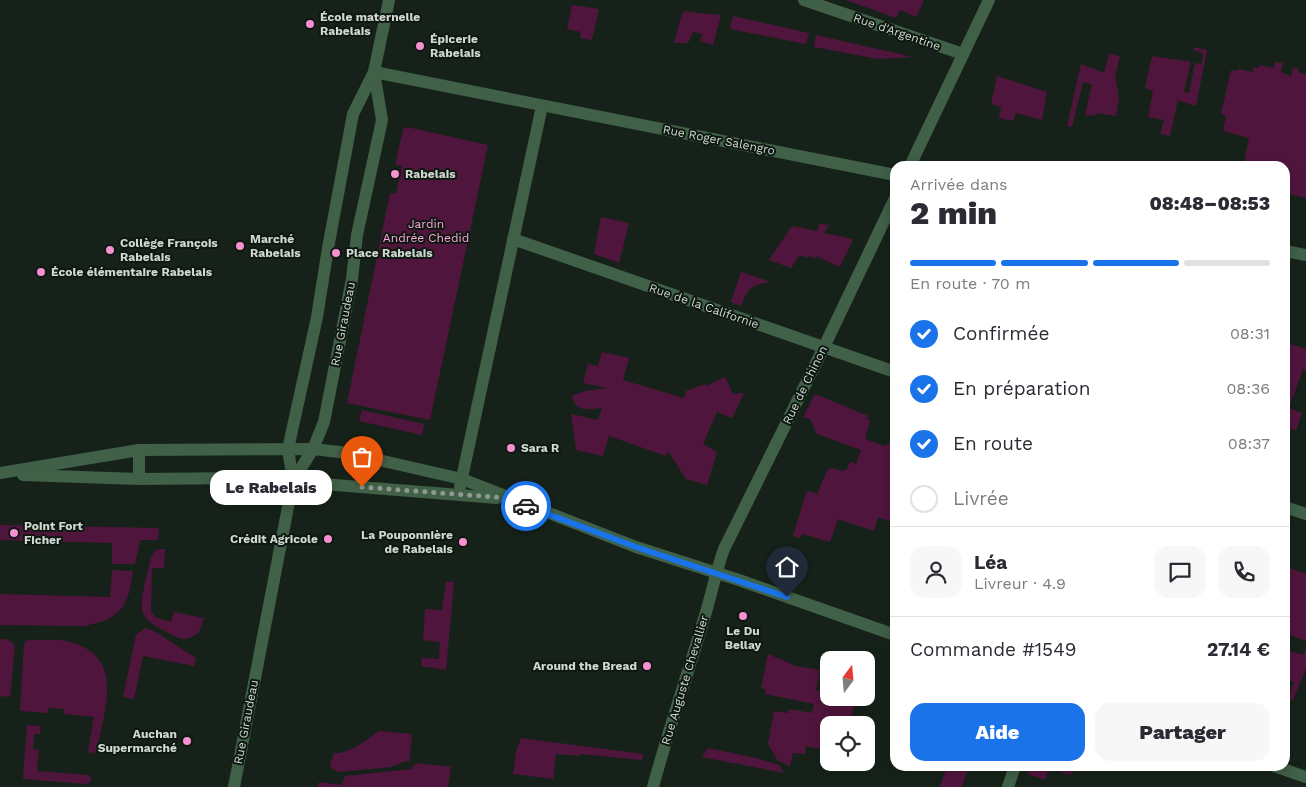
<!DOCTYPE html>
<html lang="fr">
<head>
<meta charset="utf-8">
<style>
	body { margin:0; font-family:"Work Sans",sans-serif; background:#f7f7f7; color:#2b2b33; height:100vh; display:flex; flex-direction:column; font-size:19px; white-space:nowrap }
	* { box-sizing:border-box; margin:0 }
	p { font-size:16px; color:#7c7c81 }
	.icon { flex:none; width:28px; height:28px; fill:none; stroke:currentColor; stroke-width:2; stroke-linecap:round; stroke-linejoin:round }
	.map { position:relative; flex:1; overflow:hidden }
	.drawer { position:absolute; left:890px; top:161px; width:400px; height:610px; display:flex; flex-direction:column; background:#fff; border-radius:15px; box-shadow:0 2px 12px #0003 }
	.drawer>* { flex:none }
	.needle { width:32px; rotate:16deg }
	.buttons { position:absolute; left:820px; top:651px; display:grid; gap:10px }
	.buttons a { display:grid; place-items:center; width:55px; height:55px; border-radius:10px; background:#fff; box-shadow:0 2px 12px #0003; font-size:25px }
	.pin { position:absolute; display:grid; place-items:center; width:42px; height:42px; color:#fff; margin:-51px -21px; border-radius:50% 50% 50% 0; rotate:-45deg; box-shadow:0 0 5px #0007 }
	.pin .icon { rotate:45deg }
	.courier { position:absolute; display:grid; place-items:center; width:50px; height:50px; margin:-25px; border:4px solid #1a73e8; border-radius:50%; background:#fff; color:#222; box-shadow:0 1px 6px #0007 }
	.bubble { position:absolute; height:35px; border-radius:15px; background:#fff; box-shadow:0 2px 12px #0003; font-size:16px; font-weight:800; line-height:35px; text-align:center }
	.overview em { font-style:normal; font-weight:800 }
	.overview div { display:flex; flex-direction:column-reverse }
	.overview { display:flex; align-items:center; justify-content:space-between; height:85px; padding:0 20px }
	h1 { font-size:32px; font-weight:800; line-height:38px }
	.bar { display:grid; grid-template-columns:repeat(4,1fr); gap:8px 5px; align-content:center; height:60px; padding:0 20px }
	.bar i { height:6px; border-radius:4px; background:#e1e1e2 }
	.bar .current { background:#1a73e8 }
	.bar p { grid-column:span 4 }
	.line { display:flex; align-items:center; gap:12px; padding:0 20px; border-top:1px solid #e1e1e2 }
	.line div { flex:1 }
	.round { display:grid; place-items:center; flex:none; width:52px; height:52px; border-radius:15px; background:#f7f7f7 }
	ol { padding:0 20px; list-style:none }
	li { display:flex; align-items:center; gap:15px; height:55px }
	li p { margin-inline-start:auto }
	li .icon { padding:5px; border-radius:50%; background:#1a73e8; color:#fff; stroke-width:4 }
	li:last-child { color:#7c7c81 }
	li i { width:28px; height:28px; border:2px solid #e1e1e2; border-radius:50% }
	.button { display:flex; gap:10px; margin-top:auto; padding:10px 20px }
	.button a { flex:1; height:58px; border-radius:15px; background:#1a73e8; color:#fff; font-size:20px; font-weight:800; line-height:58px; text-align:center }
	.button a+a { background:#f7f7f7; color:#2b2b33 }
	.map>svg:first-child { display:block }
	.green { fill:#50153c }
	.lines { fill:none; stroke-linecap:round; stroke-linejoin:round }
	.minor { stroke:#406047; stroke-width:12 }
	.done { stroke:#8f9891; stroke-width:5; stroke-dasharray:0 9 }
	.route { stroke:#1a73e8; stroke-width:6 }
	.poi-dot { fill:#f690cf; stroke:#0d1810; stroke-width:2 }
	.labels { text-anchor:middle; stroke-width:4; stroke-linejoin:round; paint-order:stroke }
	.poi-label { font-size:12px; font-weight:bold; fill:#d0d8d1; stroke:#0d1810; text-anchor:start }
	.street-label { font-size:12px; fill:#d0d8d1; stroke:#0d1810 }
	.park-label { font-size:12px; fill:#ffa7dc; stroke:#0d1810 }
</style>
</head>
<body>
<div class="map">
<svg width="1306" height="787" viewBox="0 0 1306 787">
	<rect width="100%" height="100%" fill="#162219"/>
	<g class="green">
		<path d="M846 0H924L916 17 900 10 896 18Z"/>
		<path d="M572 5 599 9 592 40 580 38 581 32 567 29Z"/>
		<path d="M685 11C697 14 709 13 721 15L713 45 700 41 703 34 693 32 688 43H674L682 14Z"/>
		<path d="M733 16 809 33 806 44 730 29Z"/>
		<path d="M816 35 913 57 878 59 814 47Z"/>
		<path d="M1194 47 1207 50 1196 106 1178 100 1170 136 1160 134 1164 120 1148 117 1153 91 1145 88 1152 56 1191 62 1184 92 1189 93 1195 63 1202 64 1203 53 1193 50Z"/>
		<path d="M1109 54 1120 56 1115 76 1119 98 1116 116 1096 113 1095 116 1085 115 1092 84 1083 82 1072 127 1067 126 1081 64 1104 73Z"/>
		<path d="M1275 62 1283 63 1281 72 1291 76 1293 68 1299 69V73L1306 74V198L1288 194 1291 183 1285 181V166H1248V164L1244 163 1249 138 1223 131 1226 116 1221 114 1231 70 1237 71 1238 69 1253 72 1254 67 1259 68V65L1274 68Z"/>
		<path d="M997 76 1047 92 1042 120 1016 113 1013 121 999 118 1001 107 991 104Z"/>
		<path d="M407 127 488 145 430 420 347 403 390 193 396 194 402 166 395 165 403 129Z"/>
		<path d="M601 217 629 223 619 263 594 254Z"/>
		<path d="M819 224 829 225 824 233 853 239 840 267 816 256 815 258 808 256 806 258 800 255 791 268 769 260 792 226 817 231Z"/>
		<path d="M741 272 771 282C751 285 748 287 741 306L731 302Z"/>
		<path d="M1285 342 1306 349V370L1303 369 1289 408 1302 413 1296 431 1285 427V389H1287L1290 382 1285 380Z"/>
		<path d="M602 352 629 358 623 380 684 398 686 391 705 384 706 386 725 377 733 394 744 393 732 418 717 412 703 444 717 452 707 485 686 479 668 451 666 456 609 436 603 456 576 450 571 414 598 420 602 408C590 409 575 413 572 396L585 391 607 388 583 383 588 364 598 366Z"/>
		<path d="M815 394 868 416 867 419 870 421 865 439 885 446 895 438V523L878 517 874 531 838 519 830 542 803 534 800 538 793 536 806 493 808 491 817 494 828 469 831 468 843 471 847 469 850 462 856 464 861 450 817 434 810 419 803 417Z"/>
		<path d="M362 410 424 424 422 435 359 421Z"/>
		<path d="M0 525 159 528 158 540H140L135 564H112V543L0 540Z"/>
		<path d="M159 549H165L164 568H152L151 612 155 617 171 622 174 612 204 618 199 632C192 638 184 641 176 637 168 633 148 623 144 615 137 604 149 570 151 557L154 552Z"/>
		<path d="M1287 567 1306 574V641L1285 633V572Z"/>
		<path d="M112 570 133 571 129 593 124 605 117 613 107 620 85 626 0 625V594L110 597Z"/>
		<path d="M446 582H454L446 670 421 666 422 658 439 659 440 642 423 640 425 609 442 610Z"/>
		<path d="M145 628 154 631 196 658 194 666 143 656 134 699 123 697 136 635Z"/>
		<path d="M0 639C7 639 12 640 15 647L10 697 0 696Z"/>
		<path d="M31 640C46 640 63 638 77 644 125 662 103 716 96 753L88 752 94 717 64 714V709L48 708V713L20 711 24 645 26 641Z"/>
		<path d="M1285 649 1303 655 1306 649V668L1293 700H1288L1294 682 1289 681 1288 685H1285Z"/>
		<path d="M768 654 796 666 820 670 816 690 827 693 829 687V698H856L849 725H829V740L826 750 806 746 805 754 793 753 790 766 778 761 768 744 774 711 788 713 789 709 812 713 814 704 765 694 766 689 761 688Z"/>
		<path d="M27 725 40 726V734H34L33 749 39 750 37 771 88 775 91 778 90 782 86 784 23 779Z"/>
		<path d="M379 731 412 734 409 762 405 761 391 767 339 772 332 769 330 765 334 753C348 755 368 739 379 731Z"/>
		<path d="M521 738 643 754 642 760 580 754 579 756 556 754 553 779 513 774 516 752Z"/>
		<path d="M708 748 756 758 779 765 784 773 702 757Z"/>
		<path d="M416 763 451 767 448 787H318L319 782 342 785 345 776 411 769Z"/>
		<path d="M947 766H969L962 787H940Z"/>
		<path d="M1030 766H1074L1071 775 1049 768 1045 780 1027 774Z"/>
	</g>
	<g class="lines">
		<g class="minor">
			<path d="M804 0 963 54"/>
			<path d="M374 72 895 175"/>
			<path d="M910 166 989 0"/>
			<path d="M513 239 895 372"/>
			<path d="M1285 251 1306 255"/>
			<path d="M0 473 139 450 313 449 348 453 462 479 636 547 739 580 895 635"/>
			<path d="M23 475 139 479 248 478 497 498"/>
			<path d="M139 479V450"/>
			<path d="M293 481 313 449 324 422 352 279 357 235 382 120 374 72"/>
			<path d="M460 487 542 106"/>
			<path d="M1285 507 1306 514"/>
			<path d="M1274 766 1306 777"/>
			<path d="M234 787 293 481 288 449 317 317 328 248 353 114 374 72 389 0"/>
			<path d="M653 787C668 731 687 677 703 622 711 598 715 573 724 549L824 347 895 198"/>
			<path d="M1008 787 1015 766"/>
		</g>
	</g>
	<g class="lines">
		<path class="done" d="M362 487 507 498 526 506"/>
		<path class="route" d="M526 506 636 547 787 597"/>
	</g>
	<g class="poi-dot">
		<circle cx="310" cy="24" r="5"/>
		<circle cx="420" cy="46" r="5"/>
		<circle cx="395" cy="174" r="5"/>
		<circle cx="240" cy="246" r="5"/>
		<circle cx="110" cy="250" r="5"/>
		<circle cx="336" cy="253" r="5"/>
		<circle cx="41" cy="272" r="5"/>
		<circle cx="511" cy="448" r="5"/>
		<circle cx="14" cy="533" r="5"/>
		<circle cx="328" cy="539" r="5"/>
		<circle cx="463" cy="542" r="5"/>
		<circle cx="743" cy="616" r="5"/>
		<circle cx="647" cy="666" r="5"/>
		<circle cx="187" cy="741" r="5"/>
	</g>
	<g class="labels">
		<g class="poi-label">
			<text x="320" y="21">École maternelle<tspan x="320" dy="14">Rabelais</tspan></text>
			<text x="430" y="43">Épicerie<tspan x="430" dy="14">Rabelais</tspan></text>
			<text x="405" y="178">Rabelais</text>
			<text x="250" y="243">Marché<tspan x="250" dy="14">Rabelais</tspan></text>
			<text x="120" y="247">Collège François<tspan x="120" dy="14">Rabelais</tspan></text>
			<text x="346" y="257">Place Rabelais</text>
			<text x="51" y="276">École élémentaire Rabelais</text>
			<text x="521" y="452">Sara R</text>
			<text x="24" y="530">Point Fort<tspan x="24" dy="14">Ficher</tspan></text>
			<text x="453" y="539" text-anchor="end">La Pouponnière<tspan x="453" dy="14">de Rabelais</tspan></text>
			<text x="318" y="543" text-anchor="end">Crédit Agricole</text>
			<text x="743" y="635" text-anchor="middle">Le Du<tspan x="743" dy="14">Bellay</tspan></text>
			<text x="637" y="670" text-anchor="end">Around the Bread</text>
			<text x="177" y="738" text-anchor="end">Auchan<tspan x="177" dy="14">Supermarché</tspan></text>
		</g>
		<g class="street-label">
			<text transform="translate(897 32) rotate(19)" y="4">Rue d'Argentine</text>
			<text transform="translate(719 140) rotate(11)" y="4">Rue Roger Salengro</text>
			<text transform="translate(704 306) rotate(19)" y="4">Rue de la Californie</text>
			<text transform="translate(343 324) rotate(-79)" y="4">Rue Giraudeau</text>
			<text transform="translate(805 385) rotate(-64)" y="4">Rue de Chinon</text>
			<text transform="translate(685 680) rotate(-73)" y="4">Rue Auguste Chevallier</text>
			<text transform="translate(246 722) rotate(-79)" y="4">Rue Giraudeau</text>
		</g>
		<g class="park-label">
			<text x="426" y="228">Jardin<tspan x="426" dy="14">Andrée Chedid</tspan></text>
		</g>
	</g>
</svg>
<div class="buttons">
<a><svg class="needle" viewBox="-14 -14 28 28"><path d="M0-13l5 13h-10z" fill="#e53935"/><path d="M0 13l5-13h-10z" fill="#7c7c81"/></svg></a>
<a><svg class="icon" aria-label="locate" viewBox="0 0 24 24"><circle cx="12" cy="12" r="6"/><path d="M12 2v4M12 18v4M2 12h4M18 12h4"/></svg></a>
</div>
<div class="pin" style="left:362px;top:487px;background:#ea580c"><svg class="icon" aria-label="bag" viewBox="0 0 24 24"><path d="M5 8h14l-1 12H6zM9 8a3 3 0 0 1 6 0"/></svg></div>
<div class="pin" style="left:787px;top:597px;background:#1f2937"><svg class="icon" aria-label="home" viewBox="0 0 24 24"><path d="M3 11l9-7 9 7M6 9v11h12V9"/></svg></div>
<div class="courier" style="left:526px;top:506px"><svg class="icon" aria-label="car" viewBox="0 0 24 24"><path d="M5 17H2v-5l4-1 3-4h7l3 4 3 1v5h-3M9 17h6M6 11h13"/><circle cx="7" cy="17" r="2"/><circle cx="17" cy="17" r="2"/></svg></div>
<div class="bubble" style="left:210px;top:470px;width:122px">Le Rabelais</div>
<section class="drawer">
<div class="overview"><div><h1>2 min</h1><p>Arrivée dans</p></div><em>08:48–08:53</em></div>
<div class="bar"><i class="current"></i><i class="current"></i><i class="current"></i><i></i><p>En route · 70 m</p></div>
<ol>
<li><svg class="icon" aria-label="check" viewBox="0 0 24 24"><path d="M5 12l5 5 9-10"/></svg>Confirmée<p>08:31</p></li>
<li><svg class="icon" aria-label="check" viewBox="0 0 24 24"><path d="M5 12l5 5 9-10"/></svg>En préparation<p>08:36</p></li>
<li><svg class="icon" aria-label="check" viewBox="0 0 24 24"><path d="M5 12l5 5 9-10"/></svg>En route<p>08:37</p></li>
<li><i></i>Livrée</li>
</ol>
<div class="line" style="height:90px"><a class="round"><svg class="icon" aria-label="person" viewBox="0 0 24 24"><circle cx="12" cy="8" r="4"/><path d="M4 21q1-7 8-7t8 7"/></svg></a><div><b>Léa</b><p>Livreur · 4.9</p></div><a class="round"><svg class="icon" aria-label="chat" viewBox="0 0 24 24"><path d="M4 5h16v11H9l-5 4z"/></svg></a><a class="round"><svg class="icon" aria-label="phone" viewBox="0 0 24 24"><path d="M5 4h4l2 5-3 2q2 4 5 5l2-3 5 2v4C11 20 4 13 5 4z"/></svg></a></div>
<div class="line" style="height:65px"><div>Commande #1549</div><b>27.14 €</b></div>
<div class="button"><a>Aide</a><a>Partager</a></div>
</section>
</div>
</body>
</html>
